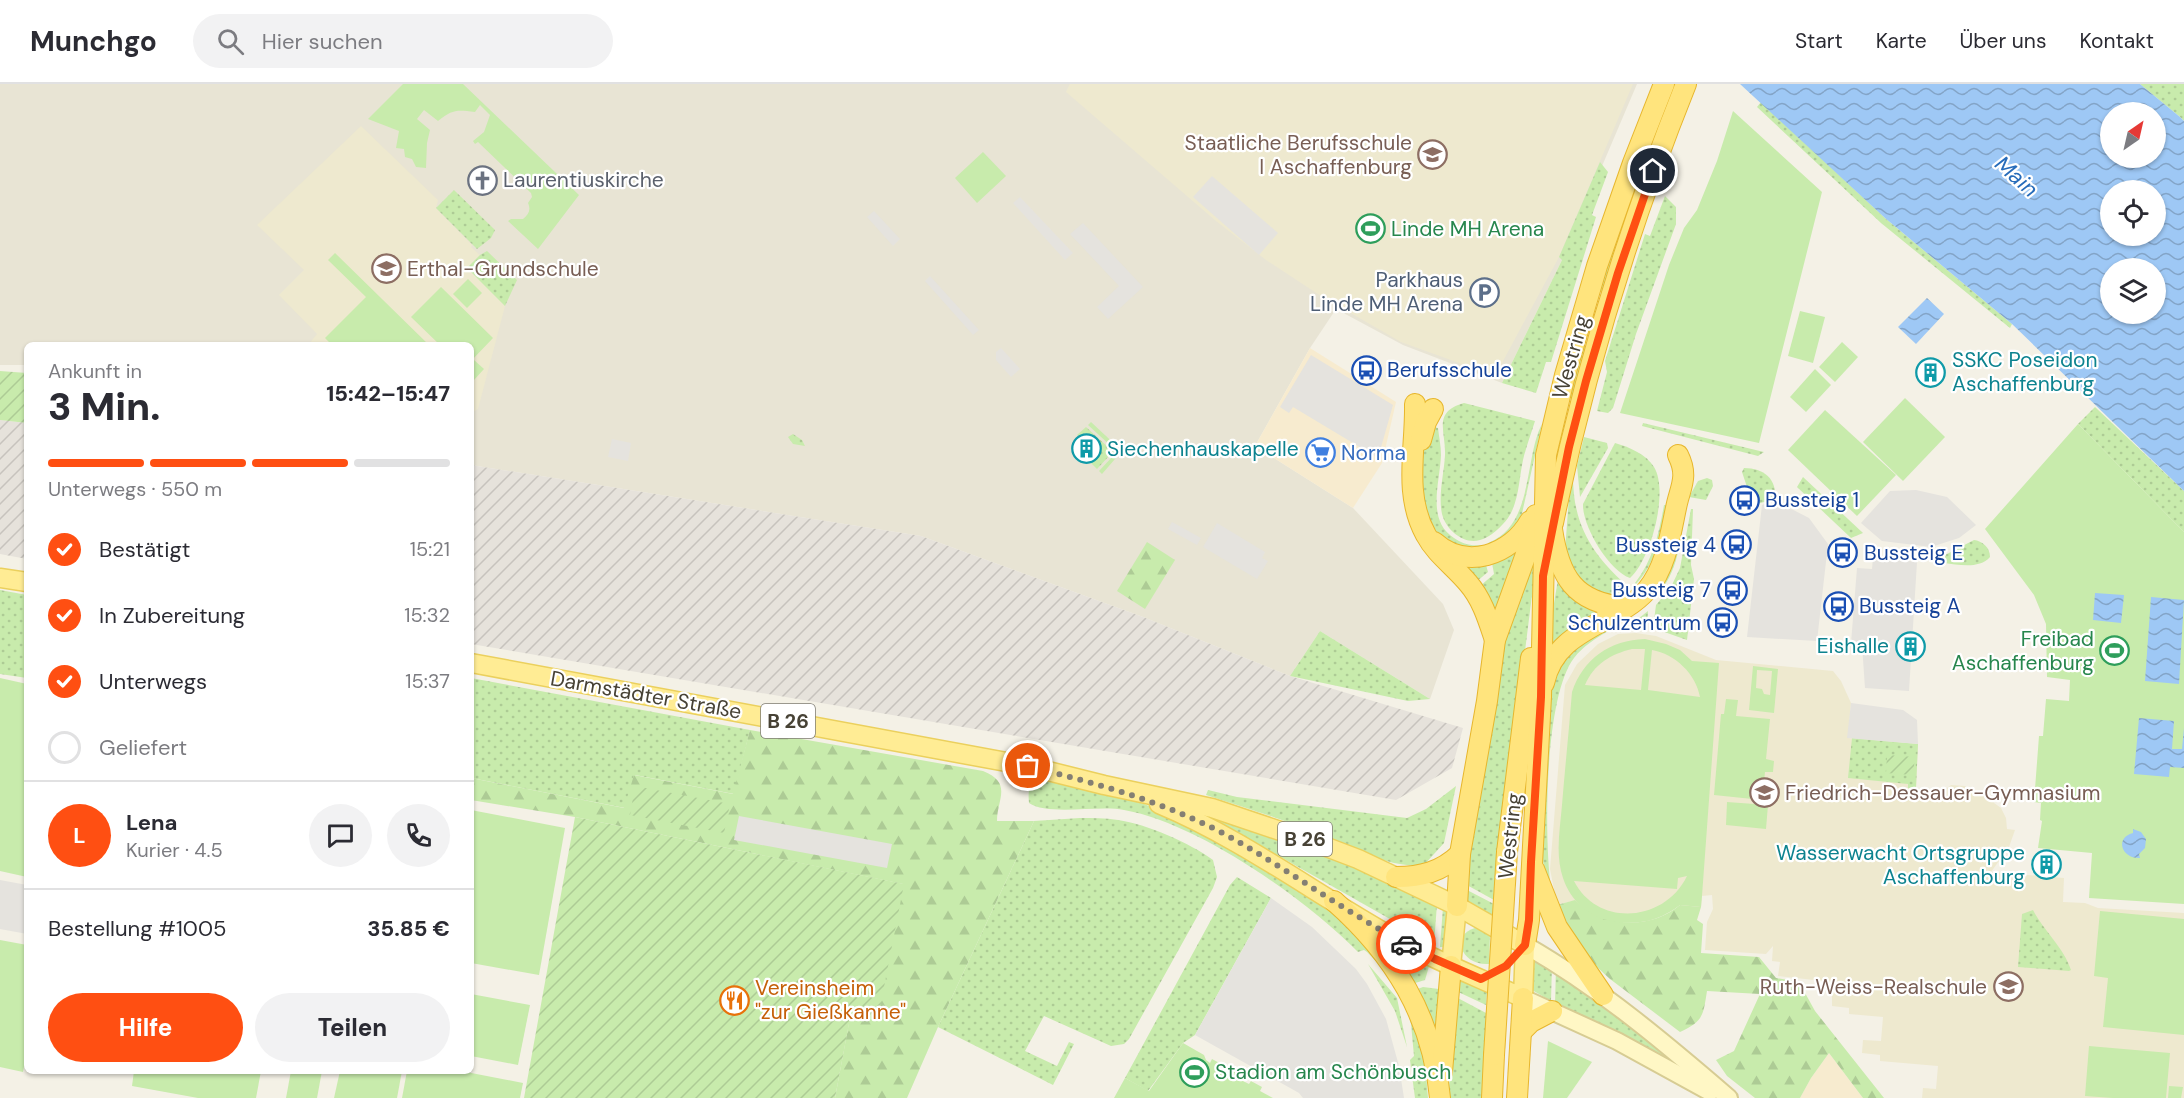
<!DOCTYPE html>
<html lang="de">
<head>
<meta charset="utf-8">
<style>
	body { margin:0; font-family:"DM Sans",sans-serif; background:#f2f2f3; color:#2b2b33; height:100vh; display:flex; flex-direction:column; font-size:22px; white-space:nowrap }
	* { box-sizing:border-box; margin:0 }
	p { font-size:20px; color:#7c7c81 }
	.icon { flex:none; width:33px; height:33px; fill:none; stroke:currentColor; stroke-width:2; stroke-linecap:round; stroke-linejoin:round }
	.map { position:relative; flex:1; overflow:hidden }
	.details { position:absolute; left:24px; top:258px; width:450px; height:732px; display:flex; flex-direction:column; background:#fff; border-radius:9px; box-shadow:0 2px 4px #0004 }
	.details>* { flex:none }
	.needle { width:39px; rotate:34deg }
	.tools { position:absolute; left:2100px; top:18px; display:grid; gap:12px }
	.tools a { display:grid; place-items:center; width:66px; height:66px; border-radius:50%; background:#fff; box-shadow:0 2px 4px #0004; font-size:30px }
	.pin { position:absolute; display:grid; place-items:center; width:51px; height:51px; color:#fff; margin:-26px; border:3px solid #fff; border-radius:50%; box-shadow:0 2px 6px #0007 }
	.courier { position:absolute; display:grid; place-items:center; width:60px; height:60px; margin:-30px; border:4px solid #ff4f12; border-radius:50%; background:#fff; color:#222; box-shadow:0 2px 8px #0007 }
	.overview em { font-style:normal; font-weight:800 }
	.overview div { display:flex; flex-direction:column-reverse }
	.overview { display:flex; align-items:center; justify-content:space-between; height:102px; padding:0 24px }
	h1 { font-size:39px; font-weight:800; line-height:45px }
	.bar { display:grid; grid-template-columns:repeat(4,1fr); gap:9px 6px; align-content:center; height:72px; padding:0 24px }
	.bar i { height:8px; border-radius:4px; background:#e1e1e2 }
	.bar .current { background:#ff4f12 }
	.bar p { grid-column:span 4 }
	.line { display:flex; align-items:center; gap:15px; padding:0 24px; border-top:2px solid #e1e1e2 }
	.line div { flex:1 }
	.round { display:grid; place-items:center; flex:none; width:63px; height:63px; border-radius:32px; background:#f2f2f3 }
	ol { padding:0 24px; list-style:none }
	li { display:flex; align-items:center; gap:18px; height:66px }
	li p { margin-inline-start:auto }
	li .icon { padding:6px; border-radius:50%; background:#ff4f12; color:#fff; stroke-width:4 }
	li:last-child { color:#7c7c81 }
	li i { width:33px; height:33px; border:3px solid #e1e1e2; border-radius:50% }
	.primary-button { display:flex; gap:12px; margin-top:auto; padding:12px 24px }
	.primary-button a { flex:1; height:69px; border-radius:36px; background:#ff4f12; color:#fff; font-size:24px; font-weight:800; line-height:69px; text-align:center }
	.primary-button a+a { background:#f2f2f3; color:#2b2b33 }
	header { display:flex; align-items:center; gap:36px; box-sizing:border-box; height:84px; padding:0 30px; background:#fff; border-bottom:2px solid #e1e1e2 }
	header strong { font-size:28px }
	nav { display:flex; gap:33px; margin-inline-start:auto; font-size:21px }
	.search { width:420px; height:54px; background:#f2f2f3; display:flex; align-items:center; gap:15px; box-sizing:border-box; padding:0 21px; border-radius:33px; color:#7c7c81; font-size:22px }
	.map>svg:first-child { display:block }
	.residential { fill:#e8e4d4 }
	.commercial { fill:#f7ebcf }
	.industrial { fill:url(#industrial-furrows) }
	.education { fill:#eee9cf }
	.grass { fill:url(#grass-dots) }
	.forest { fill:url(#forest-firs) }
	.park { fill:#c8ebac; fill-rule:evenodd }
	.garden { fill:url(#garden-furrows) }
	.parking { fill:#e5e3de }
	.water { fill:url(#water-waves); fill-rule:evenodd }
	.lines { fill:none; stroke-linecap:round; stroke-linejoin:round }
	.secondary-casing { stroke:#d7cc93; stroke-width:20 }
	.primary-casing { stroke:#ebd05d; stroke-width:21 }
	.trunk-casing { stroke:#e7b62d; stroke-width:22 }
	.secondary { stroke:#fff7c5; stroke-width:16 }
	.primary { stroke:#ffec94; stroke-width:18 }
	.trunk { stroke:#ffe47d; stroke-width:20 }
	.trunk-bridge-casing { stroke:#e7b62d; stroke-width:22; stroke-linecap:butt }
	.trunk-bridge { stroke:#ffe47d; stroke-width:20 }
	.done { stroke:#847f73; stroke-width:6; stroke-dasharray:0 10.8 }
	.route { stroke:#ff4f12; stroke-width:8 }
	.labels { text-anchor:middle; stroke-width:4.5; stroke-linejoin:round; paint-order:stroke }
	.shield { fill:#fff; stroke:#7e7b72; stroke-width:1.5 }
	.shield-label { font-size:20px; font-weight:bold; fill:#474235 }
	.education-label { font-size:21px; fill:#785e54; stroke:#fff; text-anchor:end }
	.worship-label { font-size:21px; fill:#5b616d; stroke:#fff; text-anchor:start }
	.leisure-label { font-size:21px; fill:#27864d; stroke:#fff; text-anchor:start }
	.service-label { font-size:21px; fill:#4e5e75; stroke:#fff; text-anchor:end }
	.street-label { font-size:21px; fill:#474235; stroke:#fff }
	.culture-label { font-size:21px; fill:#0d838f; stroke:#fff; text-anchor:start }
	.transit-label { font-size:21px; fill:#164399; stroke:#fff; text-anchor:start }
	.shop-label { font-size:21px; fill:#366cbe; stroke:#fff; text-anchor:start }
	.food-label { font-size:21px; fill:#c56008; stroke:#fff; text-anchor:start }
	.water-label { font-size:22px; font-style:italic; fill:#276cba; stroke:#fff }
</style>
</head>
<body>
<header>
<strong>Munchgo</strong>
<div class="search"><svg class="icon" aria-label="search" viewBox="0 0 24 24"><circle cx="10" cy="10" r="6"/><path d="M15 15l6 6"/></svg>Hier suchen</div>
<nav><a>Start</a><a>Karte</a><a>Über uns</a><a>Kontakt</a></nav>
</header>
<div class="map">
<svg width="2184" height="1014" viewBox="0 0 2184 1014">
	<defs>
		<pattern id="industrial-furrows" width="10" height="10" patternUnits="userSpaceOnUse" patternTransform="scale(1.5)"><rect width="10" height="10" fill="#e6e2db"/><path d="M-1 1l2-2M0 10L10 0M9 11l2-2" fill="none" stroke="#c7c3bd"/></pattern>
		<pattern id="grass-dots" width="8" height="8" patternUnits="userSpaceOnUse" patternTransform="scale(1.5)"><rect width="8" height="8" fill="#c8ebac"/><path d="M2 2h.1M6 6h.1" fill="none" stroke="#adcb95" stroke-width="1.8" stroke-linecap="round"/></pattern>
		<pattern id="forest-firs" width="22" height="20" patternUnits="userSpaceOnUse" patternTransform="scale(1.5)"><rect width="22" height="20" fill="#c8ebac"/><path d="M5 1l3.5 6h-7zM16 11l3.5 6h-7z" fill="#adcb95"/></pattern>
		<pattern id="garden-furrows" width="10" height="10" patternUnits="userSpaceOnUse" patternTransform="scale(1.5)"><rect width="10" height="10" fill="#c8ebac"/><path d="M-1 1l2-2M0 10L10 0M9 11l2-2" fill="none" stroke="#adcb95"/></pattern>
		<pattern id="water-waves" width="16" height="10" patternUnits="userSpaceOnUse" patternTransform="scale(1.5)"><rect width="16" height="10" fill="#9ec8f5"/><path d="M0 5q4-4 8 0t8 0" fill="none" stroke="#83a4c7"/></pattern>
	</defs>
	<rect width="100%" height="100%" fill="#f4f1e6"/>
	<path class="residential" d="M0 0H1637L1562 176 1502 299 1403 261 1336 225 1310 264 1255 362 1353 424 1443 520 1454 546 1430 615 1320 547 1290 592 1143 533 921 452 471 381V261H27V281H0Z"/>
	<g class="commercial">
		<path d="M1310 264 1396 318 1382 379 1353 424 1255 362Z"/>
		<path d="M1829 969 1863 1014H1800L1811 994Z"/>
	</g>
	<g class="industrial">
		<path d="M0 336 27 339V475L0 470Z"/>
		<path d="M471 381 921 452 1143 533 1290 592 1463 644 1452 684 1396 716 471 560Z"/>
	</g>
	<g class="education">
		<path d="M1070 0H1633L1559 173 1495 292 1401 258 1321 212 1266 176 1216 137 1066 8Z"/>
		<path d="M361 42 438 116 436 124 472 161 471 163 480 171 468 184 505 222 478 325 471 329V261H308L317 250 279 211 304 186 257 141Z"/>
		<path d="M1636 549 1656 552 1716 576 1833 587 1841 597 1851 619 1848 654 1918 660 1916 704 1943 707 1951 701 1965 702 1973 711H1983L2001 724 2006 734 2007 745 2015 746 2009 763 1991 788 2064 794 2063 818 2085 819 2098 824 2184 829V1014H1922L1923 1004 1936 1005 1938 982 1880 977V971L1862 969 1863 956 1881 957 1883 933 1849 930V924L1832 922V898L1778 892 1780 878 1772 877 1773 862 1766 870 1705 866 1707 838 1713 825 1712 811 1702 812 1701 823 1680 821 1647 838 1583 824 1572 817 1557 821 1550 785 1565 601 1577 580 1598 560 1618 550Z"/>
	</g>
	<g class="grass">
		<path d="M2140 0H2184V37L2180 33Z"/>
		<path d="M1761 18 1885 134 2012 240 2010 244 1881 139 1757 23Z"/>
		<path d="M1600 78 1608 88 1592 131 1596 133 1551 278H1546L1536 309 1502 299 1562 176 1559 173Z"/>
		<path d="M454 106 495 146 491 154 477 165 436 124Z"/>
		<path d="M1665 112 1676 123V140L1636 250 1613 324 1608 329 1597 327 1607 288 1605 277 1645 150 1650 152Z"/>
		<path d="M1623 135 1629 137 1603 207H1601L1599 204Z"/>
		<path d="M487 167 517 196 505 222 467 184 480 171Z"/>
		<path d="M1582 262H1586L1587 264 1574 315 1567 313Z"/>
		<path d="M1464 319 1535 337C1531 350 1526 363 1523 376 1519 394 1519 418 1508 434 1502 442 1490 454 1480 456 1464 461 1446 446 1442 430 1438 411 1444 390 1445 371 1446 347 1432 328 1464 319Z"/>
		<path d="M2095 323 2184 407V448L2078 340Z"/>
		<path d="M1091 338 1122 367 1102 390 1099 387 1113 372 1112 363 1088 341Z"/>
		<path d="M1643 339 1764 368 1758 372 1642 342Z"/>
		<path d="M1542 340 1521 434 1513 448 1487 462 1488 459C1534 442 1524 374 1542 340Z"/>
		<path d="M1427 341 1438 344C1439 353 1441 362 1441 371 1440 399 1426 436 1454 454 1463 460 1470 462 1481 461L1482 464C1411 470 1419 386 1427 341Z"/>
		<path d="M1086 343 1109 364 1110 371 1097 385 1084 372 1092 366V362L1077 351Z"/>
		<path d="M793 350 802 356 805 362 793 360 788 353Z"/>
		<path d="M1584 353 1607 359 1608 364 1580 413 1577 382Z"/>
		<path d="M1615 359C1629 363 1646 370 1654 383 1669 408 1651 475 1630 494 1609 487 1582 442 1583 420Z"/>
		<path d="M1744 384C1764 384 1777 395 1775 415L1753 421 1742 388Z"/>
		<path d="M1571 386C1574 398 1573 411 1576 423 1583 457 1604 482 1630 504 1611 516 1596 508 1578 499L1565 467Z"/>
		<path d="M1803 393 1863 449 1851 454 1797 403Z"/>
		<path d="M1707 394 1712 396 1713 402 1706 416 1689 413 1698 397Z"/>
		<path d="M1664 421H1666V428C1660 454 1655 480 1636 500L1635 499C1653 476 1659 449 1664 421Z"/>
		<path d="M1686 425C1680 454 1679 491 1655 512L1652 508Z"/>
		<path d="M1691 425H1693L1691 481 1694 495 1687 556 1653 544 1656 521 1671 503 1680 484Z"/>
		<path d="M1521 454 1496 533 1479 503 1494 490 1491 473Z"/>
		<path d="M1974 456C1982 457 1990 463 1990 473 1980 485 1959 481 1944 479L1945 471Z"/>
		<path d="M1437 463 1484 474 1488 488 1476 498Z"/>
		<path d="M1538 463 1494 816 1465 800 1498 575Z"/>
		<path d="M1559 489 1608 525 1546 568Z"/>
		<path d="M0 506 27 511V594L0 590Z"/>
		<path d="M1642 519 1644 522C1624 542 1592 551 1574 574 1544 613 1544 755 1551 805L1545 796 1541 755 1549 610 1556 578Z"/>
		<path d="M1648 527 1647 543 1629 542Z"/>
		<path d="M1320 547 1430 615 1408 617 1290 592Z"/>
		<path d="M471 594 750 646 734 710 635 691 625 724 471 694Z"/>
		<path d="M1852 654 1918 660 1916 704H1908V700L1848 694Z"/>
		<path d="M1040 696 1107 709 1144 720 1164 728 1259 775 1342 835 1386 887 1367 868 1364 866 1358 868C1306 815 1198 739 1124 726 1099 721 1047 732 1029 719 1028 707 1028 701 1040 696Z"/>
		<path d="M1456 702 1444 759 1424 781C1387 786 1334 755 1298 742 1267 730 1236 721 1206 711L1208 706 1237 713 1407 734 1426 725Z"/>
		<path d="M1205 730 1281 750 1437 820 1434 860Z"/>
		<path d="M1080 734C1092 734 1105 734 1118 736 1147 740 1190 759 1213 776L1217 793 1213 804 1129 955 1124 960 1111 962 1044 932 1025 967 1057 982 1069 958 1074 960 1053 1001 938 943 1034 737Z"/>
		<path d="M1237 793 1271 814 1195 951 1183 959 1148 1007 1125 994 1230 801Z"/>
		<path d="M1467 806 1494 820 1493 832 1466 817Z"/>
		<path d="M1443 823 1448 830 1444 863H1440Z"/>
		<path d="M2033 826C2044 847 2064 864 2071 886L2069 887 2018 883 2022 830Z"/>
		<path d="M1475 844 1490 850 1489 880C1461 882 1450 851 1475 844Z"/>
		<path d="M1389 860 1430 879 1425 896 1412 900Z"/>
		<path d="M1533 871 1552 881 1551 917 1532 906Z"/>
		<path d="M1368 880 1397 914 1407 963 1395 927Z"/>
		<path d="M1556 883 1702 995C1654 966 1606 943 1555 920Z"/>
		<path d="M1459 895 1487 907 1486 921 1454 906Z"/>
		<path d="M1423 903 1439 905 1437 956 1415 906Z"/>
		<path d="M1454 912 1486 929 1483 1014H1449L1451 932Z"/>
		<path d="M1408 914 1425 978 1428 1014H1415L1410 976 1414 972 1411 940 1405 916Z"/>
	</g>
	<g class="forest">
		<path d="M1147 458 1175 476 1145 525 1117 507Z"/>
		<path d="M750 646 983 687C1013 699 997 715 997 737H1034L938 943 907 1014H835L851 928 877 933 903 800 575 733 471 716V694L624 724 634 691 733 710Z"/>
		<path d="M1575 816C1604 843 1649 847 1680 821L1701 823 1697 836 1703 840 1701 869 1759 873 1776 894 1799 898 1815 927 1884 1014H1863L1829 969 1811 994 1800 1014H1755L1727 992 1716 976 1734 967 1760 910 1707 907C1703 931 1704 937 1680 948L1610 895 1585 872 1557 821Z"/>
	</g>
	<g class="park">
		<path d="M403 0H463L579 111 538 165 508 137 511 135H523C529 130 531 126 528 119L532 113 531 109 478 58 475 60 473 57 484 48 490 31 480 21 475 28C457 26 453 25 438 37L424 26 417 35 430 46 427 59 426 84 416 83 412 75 405 73 404 65 396 64 399 47 368 35Z"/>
		<path d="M1733 27 1822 108 1759 359 1620 329 1669 181 1684 144 1697 126 1717 77Z"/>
		<path d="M983 68 1006 92 977 119 955 94Z"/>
		<path d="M335 169 429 261H332L325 254 366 213 328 176Z"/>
		<path d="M468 195 482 209 467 224 453 210Z"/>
		<path d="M441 203 493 254 471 277V261H440L411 233Z"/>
		<path d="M1800 227 1825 233 1813 279 1788 272Z"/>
		<path d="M1842 258 1858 273 1835 298 1819 283Z"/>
		<path d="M474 276 484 285 474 296 471 293V279Z"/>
		<path d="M1815 285 1831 301 1806 328 1790 313Z"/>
		<path d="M1905 314 1945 353 1903 397 1863 358Z"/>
		<path d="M1825 326 1896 391 1857 432 1788 366Z"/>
		<path d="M2078 340 2184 448V820L2089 814 2092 769 2038 764 2042 737 2040 736 2041 719 2034 718 2039 652H2043L2046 615 2069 617 2070 596 2047 593 2046 540 2034 511 1985 445Z"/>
		<path d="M1645 555 1666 560 1680 566 1692 577 1719 579 1702 812 1701 823 1680 821C1660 837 1636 842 1611 837 1589 833 1570 816 1563 794 1555 771 1560 745 1562 721 1565 684 1569 646 1572 608 1583 575 1610 556 1645 555ZM1632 565H1645L1641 606 1585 601C1594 580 1611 570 1632 565ZM1652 566C1675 570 1696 590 1700 613L1648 606ZM1687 792C1665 838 1598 844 1574 797L1677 805 1678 794Z"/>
		<path d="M1753 582 1778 585 1774 629 1749 626ZM1757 586 1772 587 1770 611 1764 610 1762 605 1756 604Z"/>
		<path d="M0 594 27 600V793L0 787Z"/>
		<path d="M1726 615 1738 616 1736 632 1770 635 1766 675 1774 677 1773 688H1765L1762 716 1714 711 1721 630H1724Z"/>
		<path d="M1727 718 1768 721 1766 745 1726 741Z"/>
		<path d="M471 726 565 744 539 891 471 879Z"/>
		<path d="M2100 827 2184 835V951L2103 943 2108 894 2094 892Z"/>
		<path d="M0 856 27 861V967L23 988 0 983Z"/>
		<path d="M471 910 530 921 518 981 471 972Z"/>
		<path d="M1548 957 1592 978 1567 1014H1543Z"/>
		<path d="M1183 959 1204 971 1206 976 1210 979 1212 975 1223 981 1221 985 1230 990 1232 986 1243 992 1241 996 1249 1000 1251 997 1262 1003 1260 1007 1273 1014H1114L1125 994 1149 1007Z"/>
		<path d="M2089 962 2170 969 2166 1014H2113L2085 1012Z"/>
		<path d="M134 987H261L256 1014H198L132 1002Z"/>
		<path d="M291 987H322L317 1014H286Z"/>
		<path d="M340 987H402L397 1014H334Z"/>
		<path d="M407 987H461L523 999 520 1014H402Z"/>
		<path d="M2169 1002 2183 1003 2181 1014H2168Z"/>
	</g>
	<g class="garden">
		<path d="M0 287 27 289V339L0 336Z"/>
		<path d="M1887 671 1915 673 1913 691 1886 689Z"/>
		<path d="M635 702 730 720 724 749 630 731Z"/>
		<path d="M575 733 904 800 878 934 851 929 835 1014H524Z"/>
	</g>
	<g class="parking">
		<path d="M1212 92 1278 149 1259 171 1193 113Z"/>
		<path d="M1020 113 1073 169 1065 176 1013 119Z"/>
		<path d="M874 127 900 155 893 162 867 133Z"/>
		<path d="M1083 139 1143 203 1108 235 1097 223 1119 202 1070 150Z"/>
		<path d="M930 192 979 246 973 251 925 197Z"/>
		<path d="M1001 264 1020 285 1011 293 996 276V268Z"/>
		<path d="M1311 271 1393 321 1378 374 1293 323 1289 329 1280 323Z"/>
		<path d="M612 355 631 359 628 377 608 373Z"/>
		<path d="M1916 406 1947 413 1976 441 1959 454 1931 463 1882 457 1861 439 1890 407Z"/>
		<path d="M1774 416 1809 434 1828 460 1817 557 1747 553 1762 421Z"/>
		<path d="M1172 438 1201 454 1197 461 1168 445Z"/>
		<path d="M1217 439 1265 468 1262 474 1268 477 1257 495 1203 463Z"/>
		<path d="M1875 473 1917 478 1909 607 1865 604 1862 561 1851 559 1857 484 1872 485 1873 474Z"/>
		<path d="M1851 619 1903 626 1917 636 1918 660 1847 654Z"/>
		<path d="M739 732 892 760 887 784 734 756Z"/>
		<path d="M0 796 27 801V850L0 845Z"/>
		<path d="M1271 814 1312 843 1356 885 1367 900 1386 935 1399 982 1404 1014H1303L1299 1009 1195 951Z"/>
	</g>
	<g class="water">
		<path d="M1740 0H2140L2180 33 2184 37V407L2012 240 1885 134ZM2110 28H2156V74H2110ZM2110 106H2156V152H2110ZM2156 184V230H2110V184Z"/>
		<path d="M1927 214 1944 230 1916 260 1898 243Z"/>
		<path d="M2095 509 2124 511 2121 539 2093 536Z"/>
		<path d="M2151 513 2184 516 2179 600 2145 597Z"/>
		<path d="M2139 634 2174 637 2172 665H2182L2184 644V684L2170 683 2169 693 2134 690Z"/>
		<path d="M2133 745 2141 748 2146 755 2145 764 2139 770 2140 774C2122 775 2114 754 2133 749Z"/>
	</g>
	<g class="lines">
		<defs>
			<g id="secondary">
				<path d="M1525 861C1600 904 1664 958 1729 1014"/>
				<path d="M1523 914 1617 957 1710 1008"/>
			</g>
			<g id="primary">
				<path d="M0 494 27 498"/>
				<path d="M471 579 1028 682 1104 701 1212 724 1316 759 1358 775 1457 822 1525 861"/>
				<path d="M1159 720C1243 755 1315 810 1394 854 1436 877 1480 894 1523 914L1525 861"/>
				<path d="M1451 882 1457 822"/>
			</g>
			<g id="trunk">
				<path d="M1415 320C1416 364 1403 410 1426 451 1436 470 1454 482 1468 499 1482 515 1488 535 1495 556"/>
				<path d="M1421 356 1426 338 1433 325"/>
				<path d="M1553 439C1584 288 1629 142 1686 0"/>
				<path d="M1552 445C1559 492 1574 519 1625 523"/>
				<path d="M1434 458C1466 487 1511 471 1530 437"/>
				<path d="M1544 599C1556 543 1615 542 1647 506 1666 483 1670 452 1676 424 1680 403 1689 393 1678 371"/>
				<path d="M1507 768 1531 574"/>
				<path d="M1534 785 1557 843 1603 911"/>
				<path d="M1396 793C1421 793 1441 788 1460 770"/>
				<path d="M1334 817C1394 870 1433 933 1440 1014"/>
				<path d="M1457 822 1460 770 1487 617 1495 556 1525 473 1536 431"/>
				<path d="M1525 861 1529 836 1541 613 1546 371 1565 291 1597 182 1633 79 1664 0"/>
				<path d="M1522 947 1531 938 1552 927"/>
				<path d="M1442 988 1451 882"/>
				<path d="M1492 1014 1494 971"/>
				<path d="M1517 1014 1523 914"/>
			</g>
		</defs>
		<use href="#secondary" class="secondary-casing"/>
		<use href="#primary" class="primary-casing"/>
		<use href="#trunk" class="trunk-casing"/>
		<use href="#secondary" class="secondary"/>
		<use href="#primary" class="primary"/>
		<use href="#trunk" class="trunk"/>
		<defs>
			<path id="trunk-bridge" d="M1494 971 1507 768"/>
		</defs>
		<use href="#trunk-bridge" class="trunk-bridge-casing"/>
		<use href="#trunk-bridge" class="trunk-bridge"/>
	</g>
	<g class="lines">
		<path class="done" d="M1028 682C1098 700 1166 718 1230 753 1290 787 1346 828 1406 860"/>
		<path class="route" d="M1406 860 1435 875 1481 895 1506 882 1525 861 1529 836 1531 778 1541 613 1543 492 1569 363 1586 297 1618 189 1653 87"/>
	</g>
	<defs>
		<symbol id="school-ring" viewBox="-11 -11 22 22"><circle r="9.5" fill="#fff" stroke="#8d6e63" stroke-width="1.5"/><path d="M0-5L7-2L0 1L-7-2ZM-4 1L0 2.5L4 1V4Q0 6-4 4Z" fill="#8d6e63"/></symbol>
		<symbol id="church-ring" viewBox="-11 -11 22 22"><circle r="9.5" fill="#fff" stroke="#6b7280" stroke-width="1.5"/><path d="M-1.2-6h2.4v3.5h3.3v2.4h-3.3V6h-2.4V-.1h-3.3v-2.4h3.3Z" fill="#6b7280"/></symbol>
		<symbol id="stadium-ring" viewBox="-11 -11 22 22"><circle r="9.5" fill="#fff" stroke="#2e9e5b" stroke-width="1.5"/><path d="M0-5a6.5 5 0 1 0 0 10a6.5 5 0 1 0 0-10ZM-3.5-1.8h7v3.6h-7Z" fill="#2e9e5b"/></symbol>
		<symbol id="parking-ring" viewBox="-11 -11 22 22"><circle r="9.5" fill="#fff" stroke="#5c6f8a" stroke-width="1.5"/><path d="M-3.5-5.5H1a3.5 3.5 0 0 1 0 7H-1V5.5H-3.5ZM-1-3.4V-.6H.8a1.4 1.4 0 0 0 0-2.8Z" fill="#5c6f8a"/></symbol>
		<symbol id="bus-ring" viewBox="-11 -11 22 22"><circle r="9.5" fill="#fff" stroke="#1a4fb4" stroke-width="1.5"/><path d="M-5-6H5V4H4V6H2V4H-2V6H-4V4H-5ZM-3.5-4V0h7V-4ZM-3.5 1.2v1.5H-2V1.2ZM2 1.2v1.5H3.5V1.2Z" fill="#1a4fb4"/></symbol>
		<symbol id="building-ring" viewBox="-11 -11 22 22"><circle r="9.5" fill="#fff" stroke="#0f9aa8" stroke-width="1.5"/><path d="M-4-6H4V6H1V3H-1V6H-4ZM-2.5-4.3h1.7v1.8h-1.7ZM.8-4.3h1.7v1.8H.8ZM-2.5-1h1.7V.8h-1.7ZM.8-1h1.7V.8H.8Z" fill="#0f9aa8"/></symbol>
		<symbol id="supermarket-ring" viewBox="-11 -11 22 22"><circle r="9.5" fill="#fff" stroke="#3f7fe0" stroke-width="1.5"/><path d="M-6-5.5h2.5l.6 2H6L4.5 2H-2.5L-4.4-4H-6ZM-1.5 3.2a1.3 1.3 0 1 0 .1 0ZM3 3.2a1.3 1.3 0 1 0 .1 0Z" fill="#3f7fe0"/></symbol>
		<symbol id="restaurant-ring" viewBox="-11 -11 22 22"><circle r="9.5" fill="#fff" stroke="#e8710a" stroke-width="1.5"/><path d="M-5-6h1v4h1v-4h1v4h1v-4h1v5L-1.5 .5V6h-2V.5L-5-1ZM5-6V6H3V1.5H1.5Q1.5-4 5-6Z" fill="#e8710a"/></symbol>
	</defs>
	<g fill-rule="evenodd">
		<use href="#school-ring" x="1416" y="54" width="33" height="33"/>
		<use href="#church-ring" x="466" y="80" width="33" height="33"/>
		<use href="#stadium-ring" x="1354" y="128" width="33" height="33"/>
		<use href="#school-ring" x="370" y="168" width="33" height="33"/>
		<use href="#parking-ring" x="1468" y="192" width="33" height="33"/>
		<use href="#bus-ring" x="1350" y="270" width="33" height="33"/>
		<use href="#building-ring" x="1914" y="272" width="33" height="33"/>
		<use href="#building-ring" x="1070" y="348" width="33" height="33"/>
		<use href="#supermarket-ring" x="1304" y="352" width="33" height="33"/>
		<use href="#bus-ring" x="1728" y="400" width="33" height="33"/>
		<use href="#bus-ring" x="1720" y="444" width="33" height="33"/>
		<use href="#bus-ring" x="1826" y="452" width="33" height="33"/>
		<use href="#bus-ring" x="1716" y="490" width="33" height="33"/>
		<use href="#bus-ring" x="1822" y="506" width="33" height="33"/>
		<use href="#bus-ring" x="1706" y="522" width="33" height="33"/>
		<use href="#building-ring" x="1894" y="546" width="33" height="33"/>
		<use href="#stadium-ring" x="2098" y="550" width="33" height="33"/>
		<use href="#school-ring" x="1748" y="692" width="33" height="33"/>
		<use href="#building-ring" x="2030" y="764" width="33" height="33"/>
		<use href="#school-ring" x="1992" y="886" width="33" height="33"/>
		<use href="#restaurant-ring" x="718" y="900" width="33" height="33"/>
		<use href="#stadium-ring" x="1178" y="972" width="33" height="33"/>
	</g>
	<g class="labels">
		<g class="shield">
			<rect x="761" y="620" width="54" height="34" rx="4.5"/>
			<rect x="1278" y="738" width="54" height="34" rx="4.5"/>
		</g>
		<g class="shield-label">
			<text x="788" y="644">B 26</text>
			<text x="1305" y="762">B 26</text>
		</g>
		<g class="education-label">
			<text x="1412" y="66">Staatliche Berufsschule<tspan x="1412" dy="24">I Aschaffenburg</tspan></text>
			<text x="407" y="192" text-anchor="start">Erthal-Grundschule</text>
			<text x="1785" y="716" text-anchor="start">Friedrich-Dessauer-Gymnasium</text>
			<text x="1987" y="910">Ruth-Weiss-Realschule</text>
		</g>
		<g class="worship-label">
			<text x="503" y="103">Laurentiuskirche</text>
		</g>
		<g class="leisure-label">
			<text x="1391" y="152">Linde MH Arena</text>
			<text x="2094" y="562" text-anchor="end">Freibad<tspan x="2094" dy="24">Aschaffenburg</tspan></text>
			<text x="1215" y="995">Stadion am Schönbusch</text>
		</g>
		<g class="service-label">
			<text x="1463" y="203">Parkhaus<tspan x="1463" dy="24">Linde MH Arena</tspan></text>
		</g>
		<g class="street-label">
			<text transform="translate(1571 273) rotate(-74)" y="7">Westring</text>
			<text transform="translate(646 611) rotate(10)" y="7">Darmstädter Straße</text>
			<text transform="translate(1510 752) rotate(-84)" y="7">Westring</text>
		</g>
		<g class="culture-label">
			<text x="1952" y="283">SSKC Poseidon<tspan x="1952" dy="24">Aschaffenburg</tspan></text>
			<text x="1107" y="372">Siechenhauskapelle</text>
			<text x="1889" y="569" text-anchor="end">Eishalle</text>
			<text x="2025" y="776" text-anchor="end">Wasserwacht Ortsgruppe<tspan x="2025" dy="24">Aschaffenburg</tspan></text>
		</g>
		<g class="transit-label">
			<text x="1387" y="293">Berufsschule</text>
			<text x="1765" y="423">Bussteig 1</text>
			<text x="1716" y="468" text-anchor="end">Bussteig 4</text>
			<text x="1864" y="476">Bussteig E</text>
			<text x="1711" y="513" text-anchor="end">Bussteig 7</text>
			<text x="1859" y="529">Bussteig A</text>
			<text x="1701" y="546" text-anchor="end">Schulzentrum</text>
		</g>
		<g class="shop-label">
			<text x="1341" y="376">Norma</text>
		</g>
		<g class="food-label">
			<text x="755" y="911">Vereinsheim<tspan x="755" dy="24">"zur Gießkanne"</tspan></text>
		</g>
		<g class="water-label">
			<text transform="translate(2017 92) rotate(42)" y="8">Main</text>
		</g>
	</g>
</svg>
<div class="tools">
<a><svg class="needle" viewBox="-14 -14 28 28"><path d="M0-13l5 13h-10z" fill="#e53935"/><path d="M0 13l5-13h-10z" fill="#7c7c81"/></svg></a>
<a><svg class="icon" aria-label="locate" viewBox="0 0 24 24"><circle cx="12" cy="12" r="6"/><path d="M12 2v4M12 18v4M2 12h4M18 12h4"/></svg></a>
<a><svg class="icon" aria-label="layers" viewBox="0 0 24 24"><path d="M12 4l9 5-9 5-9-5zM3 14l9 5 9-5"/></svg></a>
</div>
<div class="pin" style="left:1028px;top:682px;background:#ea580c"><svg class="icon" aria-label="bag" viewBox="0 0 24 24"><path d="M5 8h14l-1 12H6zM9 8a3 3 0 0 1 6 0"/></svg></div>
<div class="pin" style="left:1653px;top:87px;background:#1f2937"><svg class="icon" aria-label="home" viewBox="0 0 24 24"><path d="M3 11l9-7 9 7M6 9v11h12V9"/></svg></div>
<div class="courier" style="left:1406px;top:860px"><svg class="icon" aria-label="car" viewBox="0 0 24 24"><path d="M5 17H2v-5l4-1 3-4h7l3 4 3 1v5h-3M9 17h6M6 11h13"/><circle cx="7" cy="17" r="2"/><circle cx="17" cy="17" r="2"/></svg></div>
<section class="details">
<div class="overview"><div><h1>3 Min.</h1><p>Ankunft in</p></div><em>15:42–15:47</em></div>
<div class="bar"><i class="current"></i><i class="current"></i><i class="current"></i><i></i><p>Unterwegs · 550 m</p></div>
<ol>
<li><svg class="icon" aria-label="check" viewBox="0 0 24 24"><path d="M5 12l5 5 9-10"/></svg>Bestätigt<p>15:21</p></li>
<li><svg class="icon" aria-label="check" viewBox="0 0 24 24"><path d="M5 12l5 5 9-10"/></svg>In Zubereitung<p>15:32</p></li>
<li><svg class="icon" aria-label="check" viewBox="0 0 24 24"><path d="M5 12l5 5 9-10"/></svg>Unterwegs<p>15:37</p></li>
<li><i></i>Geliefert</li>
</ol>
<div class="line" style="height:108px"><b class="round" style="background:#ff4f12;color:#fff">L</b><div><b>Lena</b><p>Kurier · 4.5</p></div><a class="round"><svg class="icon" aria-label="chat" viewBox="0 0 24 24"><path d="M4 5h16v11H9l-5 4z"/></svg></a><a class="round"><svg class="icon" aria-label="phone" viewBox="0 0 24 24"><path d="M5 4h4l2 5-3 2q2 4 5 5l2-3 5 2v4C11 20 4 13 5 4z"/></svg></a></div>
<div class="line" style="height:78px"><div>Bestellung #1005</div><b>35.85 €</b></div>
<div class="primary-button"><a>Hilfe</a><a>Teilen</a></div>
</section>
</div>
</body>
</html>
